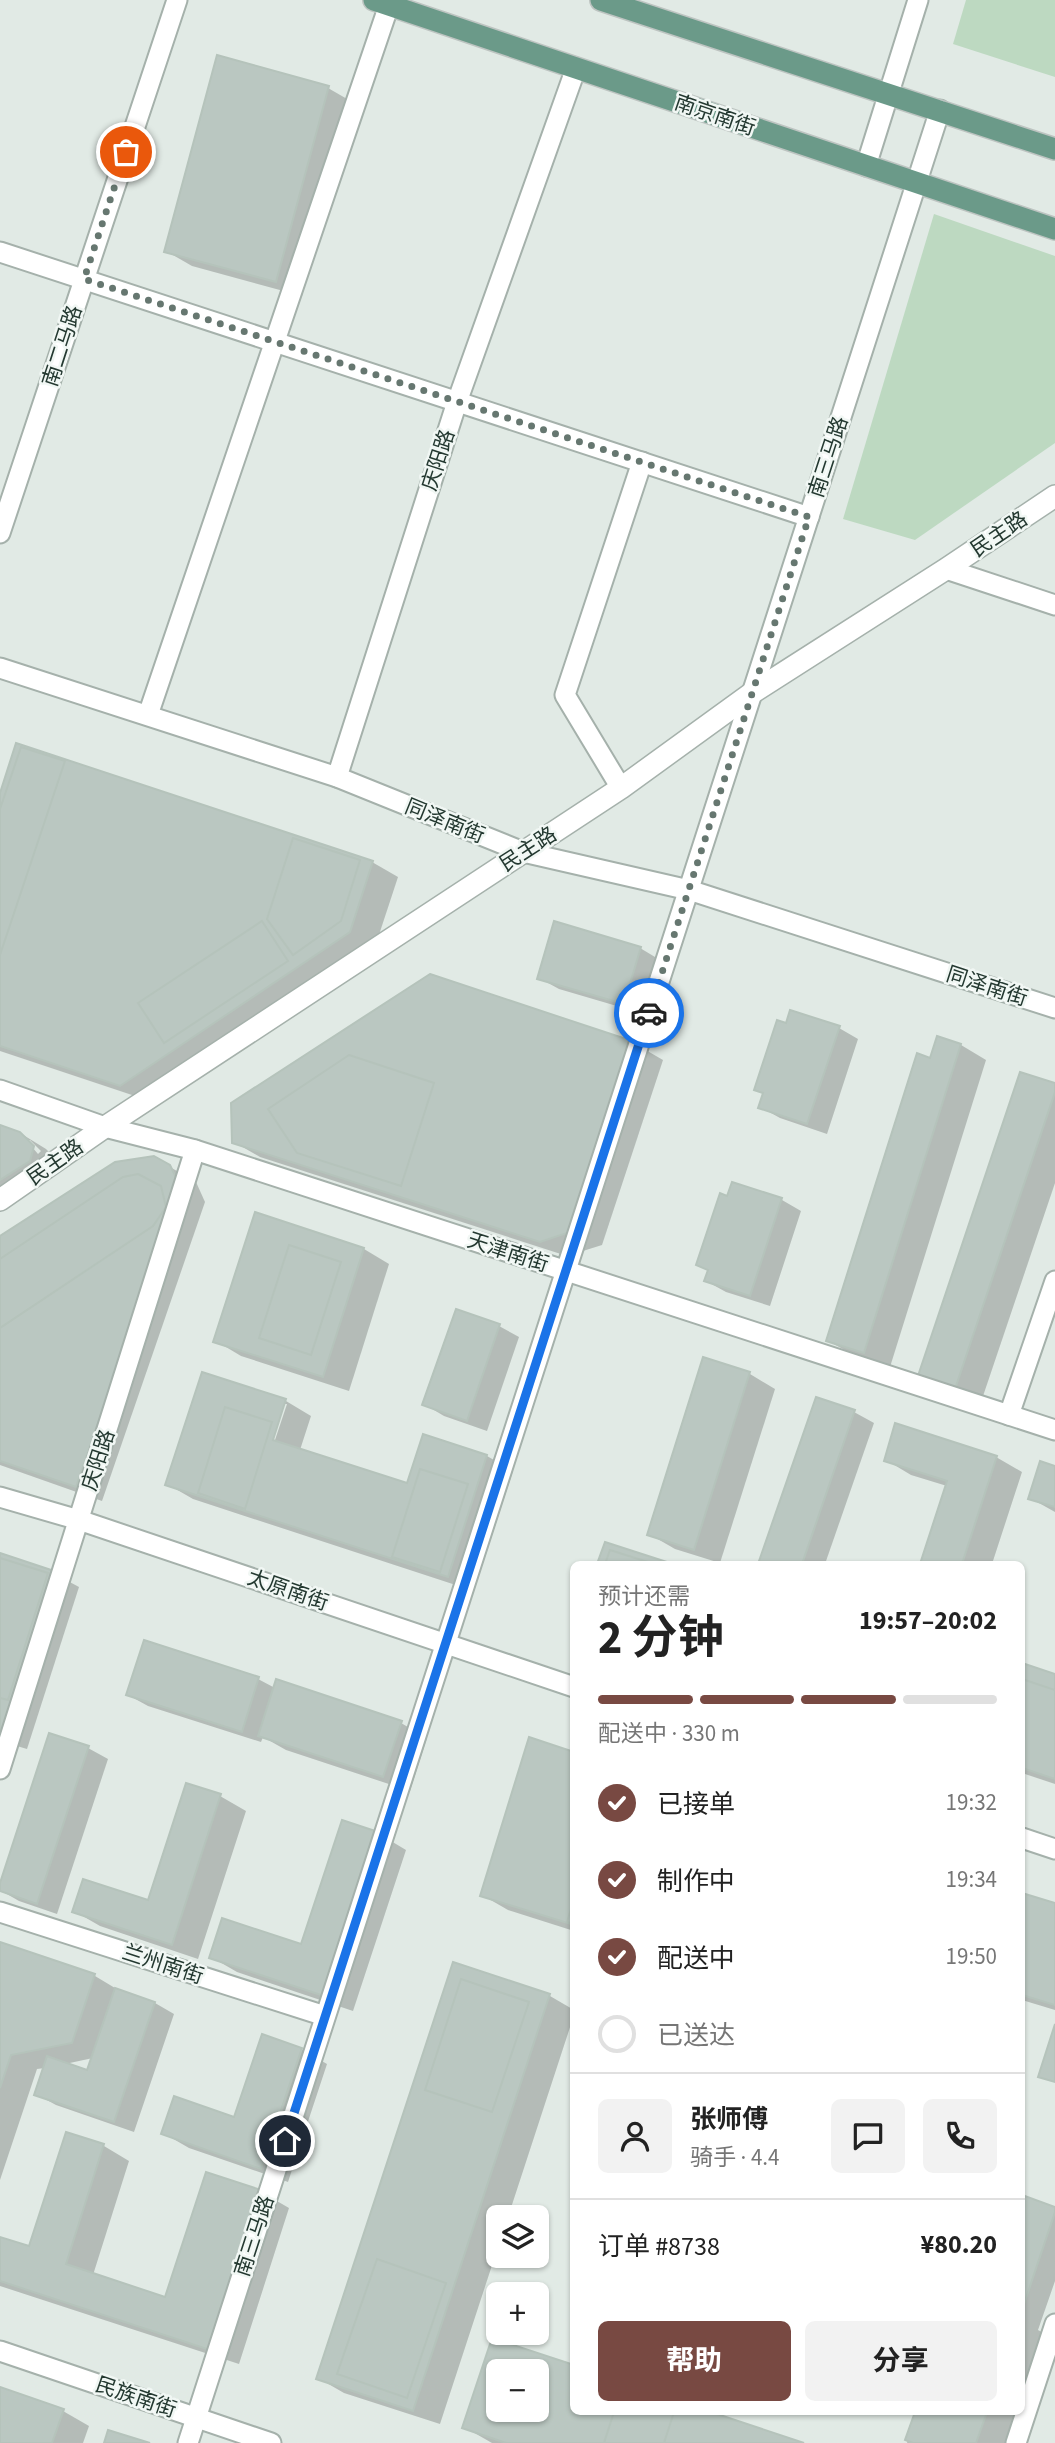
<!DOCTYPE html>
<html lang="zh">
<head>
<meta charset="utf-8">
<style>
	body { margin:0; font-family:"Source Sans 3","Noto Sans SC",sans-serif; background:#f2f2f2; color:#222; height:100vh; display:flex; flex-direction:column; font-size:26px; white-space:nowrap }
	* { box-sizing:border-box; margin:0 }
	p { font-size:23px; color:#767676 }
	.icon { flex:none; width:38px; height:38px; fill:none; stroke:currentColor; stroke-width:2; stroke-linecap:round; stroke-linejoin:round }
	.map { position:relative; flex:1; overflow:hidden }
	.sheet { position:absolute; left:570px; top:1561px; width:455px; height:854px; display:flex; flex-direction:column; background:#fff; border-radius:10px; box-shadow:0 2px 5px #0004 }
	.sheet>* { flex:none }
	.buttons { position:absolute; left:486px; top:2205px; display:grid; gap:14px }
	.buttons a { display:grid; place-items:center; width:63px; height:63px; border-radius:10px; background:#fff; box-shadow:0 2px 5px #0004; font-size:35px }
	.pin { position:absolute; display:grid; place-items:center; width:60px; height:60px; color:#fff; margin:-30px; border:4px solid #fff; border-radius:50%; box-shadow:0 2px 7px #0007 }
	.courier { position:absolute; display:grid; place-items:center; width:70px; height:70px; margin:-35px; border:5px solid #1a73e8; border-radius:50%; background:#fff; color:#222; box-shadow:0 2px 9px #0007 }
	.head em { font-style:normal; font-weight:700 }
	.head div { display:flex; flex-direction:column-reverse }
	.head { display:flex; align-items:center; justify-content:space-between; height:119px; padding:0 28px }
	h1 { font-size:46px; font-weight:700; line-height:52px }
	.bar { display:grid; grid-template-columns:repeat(4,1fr); gap:10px 7px; align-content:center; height:84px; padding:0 28px }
	.bar i { height:9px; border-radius:5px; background:#e0e0e0 }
	.bar .active { background:#784942 }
	.bar p { grid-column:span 4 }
	.line { display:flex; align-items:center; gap:18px; padding:0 28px; border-top:2px solid #e0e0e0 }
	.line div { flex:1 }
	.round { display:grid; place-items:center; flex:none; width:74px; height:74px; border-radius:10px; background:#f2f2f2 }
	ol { padding:0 28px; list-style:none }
	li { display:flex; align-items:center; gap:21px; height:77px }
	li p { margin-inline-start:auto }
	li .icon { padding:7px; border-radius:50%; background:#784942; color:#fff; stroke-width:4 }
	li:last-child { color:#767676 }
	li i { width:38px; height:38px; border:4px solid #e0e0e0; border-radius:50% }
	.cta { display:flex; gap:14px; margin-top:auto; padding:14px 28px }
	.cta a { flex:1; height:80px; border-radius:10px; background:#784942; color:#fff; font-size:28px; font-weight:700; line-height:80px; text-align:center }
	.cta a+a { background:#f2f2f2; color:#222 }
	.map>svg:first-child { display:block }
	.green { fill:#bdd9c1 }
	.shadow { fill:#0003; fill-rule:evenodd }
	.building { fill:#bac7c1; stroke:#b5c3bb; stroke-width:2; fill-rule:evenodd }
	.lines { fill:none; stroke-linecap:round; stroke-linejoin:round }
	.minor-casing { stroke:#a5b1ab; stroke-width:23 }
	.tertiary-casing { stroke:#a5b1ab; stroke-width:24 }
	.primary-casing { stroke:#bdc4c1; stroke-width:24 }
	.minor { stroke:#fff; stroke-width:19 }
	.tertiary { stroke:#fff; stroke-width:21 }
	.primary { stroke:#6b9a89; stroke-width:21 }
	.done { stroke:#667770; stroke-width:7; stroke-dasharray:0 12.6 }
	.route { stroke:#1a73e8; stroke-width:9 }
	.labels { text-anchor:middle; stroke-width:5; stroke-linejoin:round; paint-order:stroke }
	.street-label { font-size:21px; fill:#243931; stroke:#f1f7f4 }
</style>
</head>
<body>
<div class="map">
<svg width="1055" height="2443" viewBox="0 0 1055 2443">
	<rect width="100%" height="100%" fill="#e1eae5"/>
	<g class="green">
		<path d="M966 0H1055V77L953 44Z"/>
		<path d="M934 214 1055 256V443L915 540 843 519Z"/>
	</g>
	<g class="shadow">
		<path d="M328 88 354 103 302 296 192 266 166 251Z"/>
		<path d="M0 799 372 862 398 877 375 947 147 1100 0 1051Z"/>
		<path d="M640 948 660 960 644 1014 559 989 539 978Z"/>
		<path d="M839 1028 858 1039 827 1134 780 1118 760 1107 765 1094 756 1089Z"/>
		<path d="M637 1045 663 1060 602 1245 567 1256 260 1157 234 1142Z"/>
		<path d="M961 1045 986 1060 890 1367 854 1355 828 1341 931 1060Z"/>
		<path d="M1055 1085V1183L980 1405 945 1393Z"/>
		<path d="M0 1127 20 1133 46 1149 59 1162 56 1175 0 1212ZM26 1140H30L41 1151 38 1154Z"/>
		<path d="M170 1167 196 1182 205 1202 102 1501 0 1465V1238Z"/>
		<path d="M733 1184 782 1200 801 1211 770 1306 726 1292 706 1281 709 1271 698 1265Z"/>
		<path d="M364 1249 389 1264 349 1391 241 1356 216 1341Z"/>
		<path d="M499 1326 519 1337 487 1431 444 1416 424 1404Z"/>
		<path d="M704 1359 750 1374 775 1389 720 1563 675 1549 649 1534Z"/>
		<path d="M203 1374 286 1401 311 1416 300 1450 408 1486 424 1436 487 1456 513 1471 474 1591 193 1499 167 1484ZM283 1404H287L272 1449 269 1447Z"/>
		<path d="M854 1412 874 1423 825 1564H760Z"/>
		<path d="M996 1457 1022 1472 992 1564H922L947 1486 911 1475 886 1460Z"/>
		<path d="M1055 1468V1512L1030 1498Z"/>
		<path d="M606 1544 668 1564H599Z"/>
		<path d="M0 1555 53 1573 79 1587 27 1749 0 1741Z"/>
		<path d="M1022 1665 1055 1676V1784L1022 1773Z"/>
		<path d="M258 1679 275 1688 401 1723 427 1738 410 1791 286 1750 263 1737 261 1742 148 1706 128 1695Z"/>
		<path d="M50 1735 88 1748 108 1759 57 1914 19 1901 0 1890Z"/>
		<path d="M574 1753V1931L508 1910 482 1895Z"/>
		<path d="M220 1796 246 1811 198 1959 100 1926 74 1911 149 1902Z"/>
		<path d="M381 1835 406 1850 353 2011 237 1972 211 1957 302 1946Z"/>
		<path d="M1022 1895 1055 1905V2010L1022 2000Z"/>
		<path d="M0 1944 95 1976 120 1991 155 2003 174 2014 134 2132 56 2105 36 2094 45 2068 37 2069 0 2180ZM93 2058 88 2072 65 2064Z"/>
		<path d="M454 1965 550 1996 574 2010V2015L508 2217H499V2244L440 2424 344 2393 318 2378Z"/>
		<path d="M301 2049 327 2064 288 2182 189 2148 163 2133 235 2119Z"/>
		<path d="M67 2134 104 2146 129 2161 93 2275 167 2299 263 2193 289 2208 239 2364 0 2286V2238L31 2248Z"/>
		<path d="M1022 2197 1055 2208V2281L1038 2330 1045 2334 1022 2400Z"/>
		<path d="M493 2340 574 2367V2412H705L799 2443H492L464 2427ZM499 2371H537V2410H499Z"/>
		<path d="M0 2389 63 2411 89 2426 83 2443H0Z"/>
		<path d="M918 2412H1018L1008 2443H907Z"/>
	</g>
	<g class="building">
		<path d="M217 55 329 86 276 282 164 252Z"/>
		<path d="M16 743 373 861 350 932 120 1086 0 1046V793Z"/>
		<path d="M21 747 65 761 0 955V809Z"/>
		<path d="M293 838 360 860 341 921 293 955 267 919Z"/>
		<path d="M262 921 288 961 164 1043 138 1003Z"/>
		<path d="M554 921 641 947 624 1004 537 979Z"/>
		<path d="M430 974 638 1043 576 1230 540 1242 232 1143 231 1103Z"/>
		<path d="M790 1010 840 1026 807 1124 758 1108 763 1093 754 1090 777 1020 786 1023Z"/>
		<path d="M937 1036 961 1044 864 1353 826 1341 917 1053 930 1058Z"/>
		<path d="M349 1055 434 1083 401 1186 297 1153 268 1109Z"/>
		<path d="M1020 1072 1055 1083V1092L954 1392 917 1379Z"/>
		<path d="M0 1125 20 1132 34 1146 30 1161 0 1180Z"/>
		<path d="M154 1156 170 1165 180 1186 76 1487 0 1461V1236L115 1162Z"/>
		<path d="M138 1174 161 1186 166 1207 153 1226 0 1328V1259L123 1177Z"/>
		<path d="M732 1182 782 1198 750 1296 704 1281 708 1270 696 1265 720 1193 727 1196Z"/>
		<path d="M255 1212 364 1248 323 1377 213 1342Z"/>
		<path d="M289 1245 341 1262 311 1355 259 1338Z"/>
		<path d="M456 1309 500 1324 467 1421 422 1405Z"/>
		<path d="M703 1357 750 1372 694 1550 647 1535Z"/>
		<path d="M202 1372 286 1399 273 1440 407 1483 423 1434 487 1455 448 1577 165 1485Z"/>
		<path d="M816 1397 855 1410 802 1564H758Z"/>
		<path d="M225 1407 272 1422 245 1509 198 1493Z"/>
		<path d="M895 1423 997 1456 962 1564H920L947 1481 884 1461Z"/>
		<path d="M1040 1461 1055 1466V1507L1028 1499Z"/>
		<path d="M420 1469 468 1484 440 1572 392 1557Z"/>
		<path d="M605 1542 673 1564H597Z"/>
		<path d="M610 1550 654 1564H605Z"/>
		<path d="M0 1553 54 1571 1 1736 0 1735Z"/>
		<path d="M0 1558 48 1573 8 1700 0 1698Z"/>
		<path d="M144 1640 259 1677 242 1732 126 1695Z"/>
		<path d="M1022 1663 1055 1674V1758L1022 1748Z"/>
		<path d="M276 1679 402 1721 383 1777 258 1736Z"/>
		<path d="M1022 1679 1055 1690V1779L1022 1768Z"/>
		<path d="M49 1733 89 1746 37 1904 0 1891V1883Z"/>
		<path d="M529 1737 574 1752V1925L480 1896Z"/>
		<path d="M186 1783 221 1794 172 1945 72 1912 83 1879 148 1900Z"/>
		<path d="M342 1820 381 1833 327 1997 209 1958 222 1918 301 1944Z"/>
		<path d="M1022 1893 1055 1903V2005L1022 1995Z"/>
		<path d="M574 1899V1924L567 1922Z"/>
		<path d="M0 1942 95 1974 72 2043 11 2055 0 2088Z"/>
		<path d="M453 1962 550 1994 413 2411 316 2379Z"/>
		<path d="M461 1979 529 2002 492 2112 425 2090Z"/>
		<path d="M115 1988 155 2002 114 2122 34 2095 47 2056 87 2070Z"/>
		<path d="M1055 2024V2082L1038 2077Z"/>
		<path d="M262 2034 302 2048 261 2169 161 2134 174 2096 234 2117Z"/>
		<path d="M66 2132 104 2144 66 2264 165 2297 206 2172 264 2191 213 2351 0 2281V2237L29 2246Z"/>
		<path d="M1022 2195 1055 2207V2212L1022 2310Z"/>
		<path d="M377 2259 446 2283 407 2398 337 2374Z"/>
		<path d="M492 2338 574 2365V2412H711L804 2443H506L462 2428ZM499 2371H537V2410H499Z"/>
		<path d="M0 2387 64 2409 52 2443H0Z"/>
		<path d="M614 2412H674L664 2443H604Z"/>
		<path d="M915 2412H987L976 2443H913L905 2440Z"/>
		<path d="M108 2430 150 2443H104Z"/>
	</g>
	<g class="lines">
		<defs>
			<g id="minor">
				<path d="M866 166 918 0"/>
				<path d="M0 252 809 517"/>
				<path d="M0 533 177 0"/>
				<path d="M946 569 1055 605"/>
				<path d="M0 668 337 777 523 852 689 890 1055 1008"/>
				<path d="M148 715 389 5"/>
				<path d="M337 777 457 402 576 68"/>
				<path d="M621 788 565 695 642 462"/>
				<path d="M0 1090 105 1127 195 1150 1055 1430"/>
				<path d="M1009 1415 1055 1281"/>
				<path d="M0 1497 79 1520 574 1687"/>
				<path d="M0 1769 195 1150"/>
				<path d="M1022 1838 1055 1849"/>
				<path d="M0 1912 325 2016"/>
				<path d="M0 2351 271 2443"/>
				<path d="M188 2443 940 110"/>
				<path d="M1016 2443 1055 2324"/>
			</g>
			<path id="tertiary" d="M0 1200 105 1127 621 788 752 693 946 569 1055 496"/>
			<g id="primary">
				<path d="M374 0 1055 229"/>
				<path d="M601 0 1055 149"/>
			</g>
		</defs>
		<use href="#minor" class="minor-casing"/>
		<use href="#tertiary" class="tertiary-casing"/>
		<use href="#primary" class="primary-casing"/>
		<use href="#minor" class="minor"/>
		<use href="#tertiary" class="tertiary"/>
		<use href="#primary" class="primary"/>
	</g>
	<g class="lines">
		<path class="done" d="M126 152 84 279 809 517 649 1013"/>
		<path class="route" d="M285 2141 649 1013"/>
	</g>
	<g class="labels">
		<g class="street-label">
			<text transform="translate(715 115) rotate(19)" y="7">南京南街</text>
			<text transform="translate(62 346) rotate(-72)" y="7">南二马路</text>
			<text transform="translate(828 457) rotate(-72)" y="7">南三马路</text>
			<text transform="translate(438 460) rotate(-72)" y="7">庆阳路</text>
			<text transform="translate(999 534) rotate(-34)" y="7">民主路</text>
			<text transform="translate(445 821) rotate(22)" y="7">同泽南街</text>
			<text transform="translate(528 849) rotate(-33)" y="7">民主路</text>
			<text transform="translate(987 986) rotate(18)" y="7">同泽南街</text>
			<text transform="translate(55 1162) rotate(-35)" y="7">民主路</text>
			<text transform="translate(508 1252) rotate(18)" y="7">天津南街</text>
			<text transform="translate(98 1460) rotate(-72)" y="7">庆阳路</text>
			<text transform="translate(288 1590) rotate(19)" y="7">太原南街</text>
			<text transform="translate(163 1964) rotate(18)" y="7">兰州南街</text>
			<text transform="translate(254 2236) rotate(-72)" y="7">南三马路</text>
			<text transform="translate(136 2397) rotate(19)" y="7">民族南街</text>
		</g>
	</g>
</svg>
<div class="buttons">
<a><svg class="icon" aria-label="layers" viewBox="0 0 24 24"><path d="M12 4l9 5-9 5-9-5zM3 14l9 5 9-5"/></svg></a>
<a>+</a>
<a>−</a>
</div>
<div class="pin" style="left:126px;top:152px;background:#ea580c"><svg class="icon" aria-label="bag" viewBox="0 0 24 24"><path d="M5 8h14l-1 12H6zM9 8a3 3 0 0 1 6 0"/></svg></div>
<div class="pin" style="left:285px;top:2141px;background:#1f2937"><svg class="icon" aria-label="home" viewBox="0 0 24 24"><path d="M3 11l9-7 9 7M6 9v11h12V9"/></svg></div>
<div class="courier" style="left:649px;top:1013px"><svg class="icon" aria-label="car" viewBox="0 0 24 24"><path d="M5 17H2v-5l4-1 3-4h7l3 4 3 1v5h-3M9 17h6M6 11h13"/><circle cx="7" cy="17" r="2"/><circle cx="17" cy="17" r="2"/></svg></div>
<section class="sheet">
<div class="head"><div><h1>2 分钟</h1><p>预计还需</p></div><em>19:57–20:02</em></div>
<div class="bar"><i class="active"></i><i class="active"></i><i class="active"></i><i></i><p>配送中 · 330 m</p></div>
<ol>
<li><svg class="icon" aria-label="check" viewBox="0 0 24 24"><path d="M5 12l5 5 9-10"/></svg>已接单<p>19:32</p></li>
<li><svg class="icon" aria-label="check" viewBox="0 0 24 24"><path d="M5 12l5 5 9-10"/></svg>制作中<p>19:34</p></li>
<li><svg class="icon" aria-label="check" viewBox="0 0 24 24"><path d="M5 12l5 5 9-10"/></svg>配送中<p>19:50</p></li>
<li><i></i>已送达</li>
</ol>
<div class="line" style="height:126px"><a class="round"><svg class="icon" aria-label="person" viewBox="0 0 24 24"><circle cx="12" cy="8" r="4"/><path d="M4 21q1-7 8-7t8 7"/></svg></a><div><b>张师傅</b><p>骑手 · 4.4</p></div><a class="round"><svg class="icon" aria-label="chat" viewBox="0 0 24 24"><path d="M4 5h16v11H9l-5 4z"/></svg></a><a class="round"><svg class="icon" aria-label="phone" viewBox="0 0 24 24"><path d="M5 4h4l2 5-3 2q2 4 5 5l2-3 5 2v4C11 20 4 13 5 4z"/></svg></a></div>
<div class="line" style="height:91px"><div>订单 #8738</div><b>¥80.20</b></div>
<div class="cta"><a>帮助</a><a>分享</a></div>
</section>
</div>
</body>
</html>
